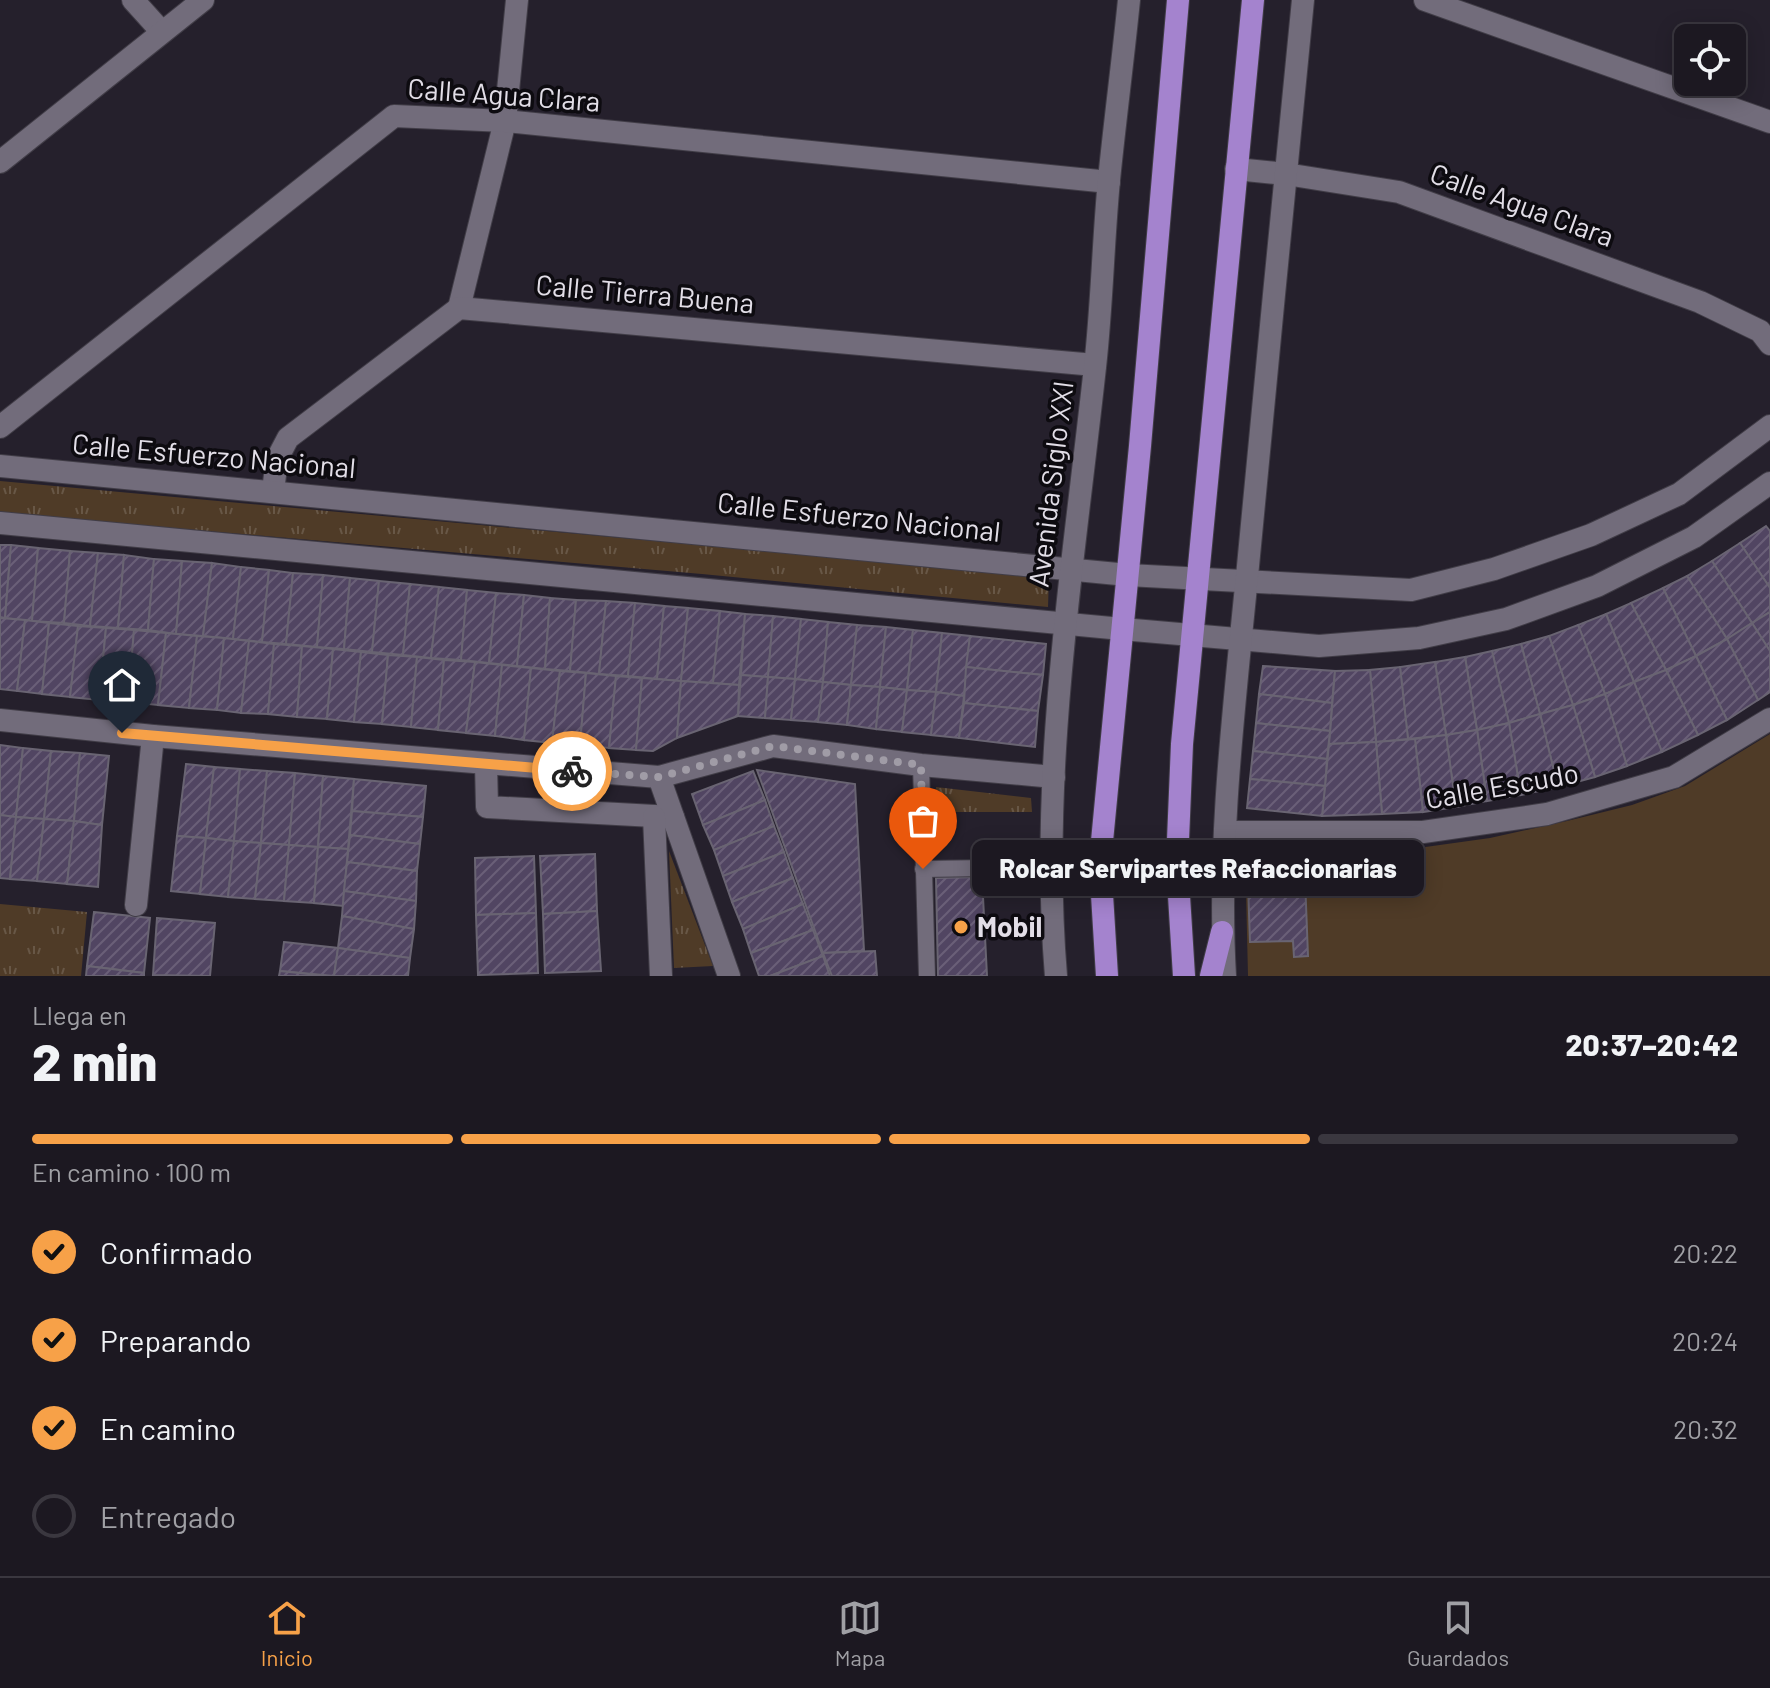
<!DOCTYPE html>
<html lang="es">
<head>
<meta charset="utf-8">
<style>
	body { margin:0; font-family:Barlow,sans-serif; background:#25212a; color:#f1f3f6; height:100vh; display:flex; flex-direction:column; font-size:30px; white-space:nowrap }
	* { box-sizing:border-box; margin:0 }
	p { font-size:26px; color:#a0a0a5 }
	.icon { flex:none; width:44px; height:44px; fill:none; stroke:currentColor; stroke-width:2; stroke-linecap:round; stroke-linejoin:round }
	.map { position:relative; height:976px; overflow:hidden }
	.drawer { display:flex; flex-direction:column; background:#1c1821; flex:1 }
	.drawer>* { flex:none }
	.buttons { position:absolute; left:1674px; top:24px; display:grid; gap:16px }
	.buttons a { display:grid; place-items:center; width:72px; height:72px; border-radius:12px; background:#1c1821; box-shadow:0 4px 20px #0003,0 0 0 2px #3a373f; font-size:40px }
	.pin { position:absolute; display:grid; place-items:center; width:68px; height:68px; color:#fff; margin:-82px -34px; border-radius:50% 50% 50% 0; rotate:-45deg; box-shadow:0 0 8px #0007 }
	.pin .icon { rotate:45deg }
	.courier { position:absolute; display:grid; place-items:center; width:80px; height:80px; margin:-40px; border:6px solid #f7a148; border-radius:50%; background:#fff; color:#222; box-shadow:0 2px 10px #0007 }
	.bubble { position:absolute; height:56px; border-radius:12px; background:#1c1821; box-shadow:0 4px 20px #0003,0 0 0 2px #3a373f; font-size:26px; font-weight:800; line-height:56px; text-align:center }
	.overview em { font-style:normal; font-weight:800 }
	.overview div { display:flex; flex-direction:column-reverse }
	.overview { display:flex; align-items:center; justify-content:space-between; height:136px; padding:0 32px }
	h1 { font-size:52px; font-weight:800; line-height:60px }
	.bar { display:grid; grid-template-columns:repeat(4,1fr); gap:12px 8px; align-content:center; height:96px; padding:0 32px }
	.bar i { height:10px; border-radius:6px; background:#3a373f }
	.bar .active { background:#f7a148 }
	.bar p { grid-column:span 4 }
	ol { padding:0 32px; list-style:none }
	li { display:flex; align-items:center; gap:24px; height:88px }
	li p { margin-inline-start:auto }
	li .icon { padding:8px; border-radius:50%; background:#f7a148; color:#111; stroke-width:4 }
	li:last-child { color:#a0a0a5 }
	li i { width:44px; height:44px; border:4px solid #3a373f; border-radius:50% }
	.tabs { display:flex; justify-content:space-around; align-items:center; height:112px; border-top:2px solid #3a373f; background:#1c1821; font-size:22px; color:#a0a0a5 }
	.tabs a { display:grid; justify-items:center; gap:4px }
	.tabs .active { color:#f7a148 }
	.map>svg:first-child { display:block }
	.grass { fill:#4f3b27 }
	.park { fill:url(#park-tufts) }
	.building { fill:url(#building-hatch); stroke:#696472; stroke-width:2 }
	.lines { fill:none; stroke-linecap:round; stroke-linejoin:round }
	.service-casing { stroke:#413d47; stroke-width:18 }
	.minor-casing { stroke:#413d47; stroke-width:24 }
	.tertiary-casing { stroke:#413d47; stroke-width:24 }
	.trunk-casing { stroke:#413d47; stroke-width:24 }
	.service { stroke:#726c7b; stroke-width:16 }
	.minor { stroke:#726c7b; stroke-width:22 }
	.tertiary { stroke:#726c7b; stroke-width:22 }
	.trunk { stroke:#a483ce; stroke-width:22 }
	.done { stroke:#a09ca6; stroke-width:8; stroke-dasharray:0 14.4 }
	.route { stroke:#f7a148; stroke-width:10 }
	.poi-dot { fill:#f7a148; stroke:#0d0b10; stroke-width:3 }
	.labels { text-anchor:middle; stroke-width:7; stroke-linejoin:round; paint-order:stroke }
	.street-label { font-size:28px; fill:#e2dee7; stroke:#0d0b10 }
	.poi-label { font-size:28px; font-weight:bold; fill:#e2dee7; stroke:#0d0b10; text-anchor:start }
</style>
</head>
<body>
<div class="map">
<svg width="1770" height="976" viewBox="0 0 1770 976">
	<defs>
		<pattern id="park-tufts" width="24" height="20" patternUnits="userSpaceOnUse" patternTransform="scale(2)"><rect width="24" height="20" fill="#4f3b27"/><path d="M3 7l-1-3M5 7V3M7 7l1-3M15 17l-1-3M17 17v-4M19 17l1-3" fill="none" stroke="#685746"/></pattern>
		<pattern id="building-hatch" width="6" height="6" patternUnits="userSpaceOnUse" patternTransform="scale(2)"><rect width="6" height="6" fill="#514562"/><path d="M-1 1l2-2M0 6l6-6M5 7l2-2" fill="none" stroke="#6a5f78"/></pattern>
	</defs>
	<rect width="100%" height="100%" fill="#25202c"/>
	<path class="grass" d="M1770 734V976H1248L1245 850 1411 849 1490 838 1567 821 1632 805 1685 786Z"/>
	<g class="park">
		<path d="M0 481 1049 577 1048 607 702 574 0 513Z"/>
		<path d="M936 787 1031 798 1032 812H938Z"/>
		<path d="M669 851 713 966 674 968Z"/>
		<path d="M0 904 87 912 81 976H0Z"/>
	</g>
	<g class="building">
		<path d="M1766 526 1770 531V588L1740 543Z"/>
		<path d="M1740 543 1770 588V612L1752 623 1712 561Z"/>
		<path d="M0 545H11L5 618 0 617Z"/>
		<path d="M11 545 38 548 32 621 5 618Z"/>
		<path d="M38 548 70 551 64 623 32 621Z"/>
		<path d="M70 551 98 553 90 626 64 623Z"/>
		<path d="M98 553 124 555 118 628 90 626Z"/>
		<path d="M124 555 154 559 148 630 118 628Z"/>
		<path d="M154 559 182 561 176 634 148 630Z"/>
		<path d="M182 561 212 563 203 636 176 634Z"/>
		<path d="M1712 561 1752 623 1727 639 1687 576Z"/>
		<path d="M212 563 241 567 233 639 203 636Z"/>
		<path d="M241 567 269 570 262 642 233 639Z"/>
		<path d="M269 570 293 573 286 644 262 642Z"/>
		<path d="M293 573 323 575 317 647 286 644Z"/>
		<path d="M323 575 350 578 344 649 317 647Z"/>
		<path d="M1687 576 1727 639 1696 656 1663 588Z"/>
		<path d="M350 578 379 581 372 652 344 649Z"/>
		<path d="M379 581 410 584 403 655 372 652Z"/>
		<path d="M410 584 439 587 431 658 403 655Z"/>
		<path d="M439 587 467 590 461 660 431 658Z"/>
		<path d="M1663 588 1696 656 1666 670 1631 603Z"/>
		<path d="M467 590 496 593 489 663 461 660Z"/>
		<path d="M496 593 524 595 517 666 489 663Z"/>
		<path d="M524 595 550 598 545 669 517 666Z"/>
		<path d="M550 598 576 600 570 671 545 669Z"/>
		<path d="M576 600 606 601 599 674 570 671Z"/>
		<path d="M606 601 635 603 628 676 599 674Z"/>
		<path d="M635 603 664 606 657 679 628 676Z"/>
		<path d="M1631 603 1666 670 1634 682 1606 614Z"/>
		<path d="M664 606 688 608 681 681 657 679Z"/>
		<path d="M688 608 720 611 713 683 681 681Z"/>
		<path d="M720 611 745 614 739 685 713 683Z"/>
		<path d="M1770 612V651L1752 623Z"/>
		<path d="M745 614 773 616 768 677 741 675Z"/>
		<path d="M1606 614 1634 682 1605 694 1578 625Z"/>
		<path d="M773 616 801 619 795 679 768 677Z"/>
		<path d="M0 618 25 620 17 691 0 689Z"/>
		<path d="M801 619 828 622 823 682 795 679Z"/>
		<path d="M25 620 49 623 42 694 17 691Z"/>
		<path d="M828 622 857 625 851 685 823 682Z"/>
		<path d="M49 623 78 626 70 697 42 694Z"/>
		<path d="M1752 623 1770 651V692L1758 700 1727 639Z"/>
		<path d="M857 625 886 627 880 687 851 685Z"/>
		<path d="M1578 625 1605 694 1573 705 1549 636Z"/>
		<path d="M78 626 106 628 99 700 70 697Z"/>
		<path d="M886 627 913 630 907 690 880 687Z"/>
		<path d="M106 628 134 630 128 702 99 700Z"/>
		<path d="M134 630 166 633 158 705 128 702Z"/>
		<path d="M913 630 942 633 936 692 907 690Z"/>
		<path d="M166 633 197 636 189 708 158 705Z"/>
		<path d="M942 633 970 636 964 696 936 692Z"/>
		<path d="M197 636 224 638 217 710 189 708Z"/>
		<path d="M970 636 1046 644 1043 675 966 667Z"/>
		<path d="M1549 636 1573 705 1540 714 1521 644Z"/>
		<path d="M224 638 249 641 241 713 217 710Z"/>
		<path d="M1727 639 1758 700 1727 720 1696 656Z"/>
		<path d="M249 641 274 644 268 714 241 713Z"/>
		<path d="M274 644 302 646 297 717 268 714Z"/>
		<path d="M1521 644 1540 714 1509 723 1492 651Z"/>
		<path d="M302 646 333 649 327 719 297 717Z"/>
		<path d="M333 649 361 652 354 722 327 719Z"/>
		<path d="M1492 651 1509 723 1477 730 1465 657Z"/>
		<path d="M361 652 388 655 382 724 354 722Z"/>
		<path d="M388 655 417 657 411 727 382 724Z"/>
		<path d="M1696 656 1727 720 1698 735 1666 670Z"/>
		<path d="M417 657 444 660 438 730 411 727Z"/>
		<path d="M1465 657 1477 730 1446 735 1435 662Z"/>
		<path d="M444 660 475 662 466 733 438 730Z"/>
		<path d="M475 662 502 665 495 736 466 733Z"/>
		<path d="M1435 662 1446 735 1408 739 1400 667Z"/>
		<path d="M502 665 531 668 524 740 495 736Z"/>
		<path d="M1263 666 1335 671 1332 703 1259 694Z"/>
		<path d="M966 667 1043 675 1038 711 964 703Z"/>
		<path d="M1400 667 1408 739 1376 742 1370 670Z"/>
		<path d="M531 668 560 671 552 743 524 740Z"/>
		<path d="M1370 670 1376 742 1329 744 1335 671Z"/>
		<path d="M1666 670 1698 735 1662 752 1634 682Z"/>
		<path d="M560 671 586 673 580 745 552 743Z"/>
		<path d="M586 673 616 676 609 748 580 745Z"/>
		<path d="M741 675 768 677 765 718 738 716Z"/>
		<path d="M616 676 642 678 636 750 609 748Z"/>
		<path d="M768 677 795 679 791 720 765 718Z"/>
		<path d="M642 678 681 681 677 738 653 751 636 750Z"/>
		<path d="M795 679 823 682 818 722 791 720Z"/>
		<path d="M681 681 739 685 738 716 677 738Z"/>
		<path d="M823 682 851 685 847 725 818 722Z"/>
		<path d="M1634 682 1662 752 1627 766 1605 694Z"/>
		<path d="M851 685 880 687 876 729 847 725Z"/>
		<path d="M880 687 907 690 902 732 876 729Z"/>
		<path d="M907 690 936 692 931 735 902 732Z"/>
		<path d="M936 692 964 696 959 738 931 735Z"/>
		<path d="M1259 694 1332 703 1330 731 1256 723Z"/>
		<path d="M1605 694 1627 766 1595 777 1573 705Z"/>
		<path d="M964 703 1038 711 1035 747 959 738Z"/>
		<path d="M1573 705 1595 777 1558 787 1540 714Z"/>
		<path d="M1540 714 1558 787 1521 795 1509 723Z"/>
		<path d="M1256 723 1330 731 1327 759 1253 751Z"/>
		<path d="M1509 723 1521 795 1487 801 1477 730Z"/>
		<path d="M1477 730 1487 801 1456 807 1446 735Z"/>
		<path d="M1446 735 1456 807 1423 812 1415 739Z"/>
		<path d="M1415 739 1423 812 1382 814 1376 742Z"/>
		<path d="M1376 742 1382 814 1322 816 1329 744Z"/>
		<path d="M0 745 23 748 16 817 0 815Z"/>
		<path d="M23 748 51 751 44 819 16 817Z"/>
		<path d="M51 751 80 753 74 821 44 819Z"/>
		<path d="M1253 751 1327 759 1325 786 1250 779Z"/>
		<path d="M80 753 109 756 102 825 74 821Z"/>
		<path d="M186 764 214 767 206 838 177 836Z"/>
		<path d="M214 767 240 769 234 841 206 838Z"/>
		<path d="M240 769 267 771 261 843 234 841Z"/>
		<path d="M757 770 855 784 864 951 823 953Z"/>
		<path d="M267 771 295 773 289 845 261 843Z"/>
		<path d="M753 771 765 800 703 825 692 794Z"/>
		<path d="M295 773 323 776 318 847 289 845Z"/>
		<path d="M323 776 354 779 348 849 318 847Z"/>
		<path d="M354 779 426 786 423 817 352 811Z"/>
		<path d="M1250 779 1325 786 1322 816 1247 808Z"/>
		<path d="M765 800 774 826 714 850 703 825Z"/>
		<path d="M352 811 423 817 420 844 350 835Z"/>
		<path d="M0 815 16 817 10 879 0 878Z"/>
		<path d="M16 817 44 819 37 881 10 879Z"/>
		<path d="M44 819 74 821 67 884 37 881Z"/>
		<path d="M74 821 102 825 98 887 67 884Z"/>
		<path d="M774 826 784 852 723 876 714 850Z"/>
		<path d="M350 835 420 844 417 871 347 862Z"/>
		<path d="M177 836 206 838 200 894 171 891Z"/>
		<path d="M206 838 234 841 228 897 200 894Z"/>
		<path d="M234 841 261 843 255 899 228 897Z"/>
		<path d="M261 843 289 845 284 901 255 899Z"/>
		<path d="M289 845 318 847 314 903 284 901Z"/>
		<path d="M318 847 348 849 343 906 314 903Z"/>
		<path d="M784 852 793 878 732 902 723 876Z"/>
		<path d="M1304 853 1308 956 1294 957 1293 941 1250 942 1247 855Z"/>
		<path d="M595 854 597 911 543 914 540 856Z"/>
		<path d="M534 856 536 913 476 915 475 858Z"/>
		<path d="M347 862 417 871 416 901 344 891Z"/>
		<path d="M982 877 987 976H938L936 878Z"/>
		<path d="M793 878 803 904 743 929 732 902Z"/>
		<path d="M344 891 416 901 414 929 342 916Z"/>
		<path d="M803 904 813 930 751 953 743 929Z"/>
		<path d="M597 911 601 971 545 973 543 914Z"/>
		<path d="M94 912 150 918 144 973 87 966Z"/>
		<path d="M536 913 538 973 478 975 476 915Z"/>
		<path d="M342 916 414 929 410 958 338 948Z"/>
		<path d="M157 918 215 923 210 976 153 975Z"/>
		<path d="M813 930 823 956 770 976H759L751 953Z"/>
		<path d="M284 942 338 948 334 976 280 971Z"/>
		<path d="M338 948 410 958 408 976H334Z"/>
		<path d="M875 951 877 976H832L823 953Z"/>
		<path d="M823 956 830 976H770Z"/>
		<path d="M87 966 144 973V976H86Z"/>
		<path d="M280 971 327 976H279Z"/>
	</g>
	<g class="lines">
		<defs>
			<g id="service">
				<path d="M921 765 927 976"/>
				<path d="M923 869 1051 867"/>
			</g>
			<g id="minor">
				<path d="M133 0 161 31"/>
				<path d="M1425 0 1770 122"/>
				<path d="M0 162 203 0"/>
				<path d="M1236 169 1286 174 1399 192 1700 302 1760 331 1770 344"/>
				<path d="M459 308 505 121 517 0"/>
				<path d="M0 427 394 116 505 121 1109 182"/>
				<path d="M273 491 277 459 288 438 459 308 1095 365"/>
				<path d="M0 720 153 736 659 777 773 746 921 765 1054 777"/>
				<path d="M486 764 487 807 673 817"/>
				<path d="M659 777 729 976"/>
				<path d="M654 817 661 976"/>
				<path d="M1226 832H1423L1547 814 1674 777 1770 719"/>
				<path d="M136 905 153 736"/>
			</g>
			<g id="tertiary">
				<path d="M0 466 1128 575 1411 590 1494 569 1591 535 1679 494 1770 426"/>
				<path d="M0 523 1122 629 1319 646 1419 638 1506 619 1597 586 1694 537 1770 483"/>
				<path d="M1056 976C1039 773 1073 569 1095 367 1102 305 1103 243 1109 180 1115 120 1123 60 1129 0"/>
				<path d="M1225 976C1217 841 1235 700 1248 566 1266 377 1284 189 1303 0"/>
			</g>
			<g id="trunk">
				<path d="M1107 976 1100 862 1140 446 1178 0"/>
				<path d="M1184 976 1177 864 1182 744 1253 0"/>
				<path d="M1211 976 1222 932"/>
			</g>
		</defs>
		<use href="#service" class="service-casing"/>
		<use href="#minor" class="minor-casing"/>
		<use href="#tertiary" class="tertiary-casing"/>
		<use href="#trunk" class="trunk-casing"/>
		<use href="#service" class="service"/>
		<use href="#minor" class="minor"/>
		<use href="#tertiary" class="tertiary"/>
		<use href="#trunk" class="trunk"/>
	</g>
	<g class="lines">
		<path class="done" d="M572 771 659 777 773 746 921 765 923 869"/>
		<path class="route" d="M122 733 572 771"/>
	</g>
	<circle class="poi-dot" cx="961" cy="927" r="8"/>
	<g class="labels">
		<g class="street-label">
			<text transform="translate(504 95) rotate(4)" y="10">Calle Agua Clara</text>
			<text transform="translate(1522 205) rotate(20)" y="10">Calle Agua Clara</text>
			<text transform="translate(645 294) rotate(5)" y="10">Calle Tierra Buena</text>
			<text transform="translate(214 456) rotate(5)" y="10">Calle Esfuerzo Nacional</text>
			<text transform="translate(1051 484) rotate(-83)" y="10">Avenida Siglo XXI</text>
			<text transform="translate(859 517) rotate(6)" y="10">Calle Esfuerzo Nacional</text>
			<text transform="translate(1502 786) rotate(-10)" y="10">Calle Escudo</text>
		</g>
		<g class="poi-label">
			<text x="977" y="937">Mobil</text>
		</g>
	</g>
</svg>
<div class="buttons">
<a><svg class="icon" aria-label="locate" viewBox="0 0 24 24"><circle cx="12" cy="12" r="6"/><path d="M12 2v4M12 18v4M2 12h4M18 12h4"/></svg></a>
</div>
<div class="pin" style="left:923px;top:869px;background:#ea580c"><svg class="icon" aria-label="bag" viewBox="0 0 24 24"><path d="M5 8h14l-1 12H6zM9 8a3 3 0 0 1 6 0"/></svg></div>
<div class="pin" style="left:122px;top:733px;background:#1f2937"><svg class="icon" aria-label="home" viewBox="0 0 24 24"><path d="M3 11l9-7 9 7M6 9v11h12V9"/></svg></div>
<div class="courier" style="left:572px;top:771px"><svg class="icon" aria-label="bike" viewBox="0 0 24 24"><circle cx="6" cy="16" r="4"/><circle cx="18" cy="16" r="4"/><path d="M6 16l4-8h5l3 8M10 8l3 8H6M13 5h3"/></svg></div>
<div class="bubble" style="left:972px;top:840px;width:452px">Rolcar Servipartes Refaccionarias</div>
</div>
<section class="drawer">
<div class="overview"><div><h1>2 min</h1><p>Llega en</p></div><em>20:37–20:42</em></div>
<div class="bar"><i class="active"></i><i class="active"></i><i class="active"></i><i></i><p>En camino · 100 m</p></div>
<ol>
<li><svg class="icon" aria-label="check" viewBox="0 0 24 24"><path d="M5 12l5 5 9-10"/></svg>Confirmado<p>20:22</p></li>
<li><svg class="icon" aria-label="check" viewBox="0 0 24 24"><path d="M5 12l5 5 9-10"/></svg>Preparando<p>20:24</p></li>
<li><svg class="icon" aria-label="check" viewBox="0 0 24 24"><path d="M5 12l5 5 9-10"/></svg>En camino<p>20:32</p></li>
<li><i></i>Entregado</li>
</ol>
</section>
<nav class="tabs">
<a class="active"><svg class="icon" aria-label="home" viewBox="0 0 24 24"><path d="M3 11l9-7 9 7M6 9v11h12V9"/></svg>Inicio</a>
<a><svg class="icon" aria-label="map" viewBox="0 0 24 24"><path d="M3 6l6-2 6 2 6-2v14l-6 2-6-2-6 2zM9 4v14M15 6v14"/></svg>Mapa</a>
<a><svg class="icon" aria-label="saved" viewBox="0 0 24 24"><path d="M7 4h10v16l-5-4-5 4z"/></svg>Guardados</a>
</nav>
</body>
</html>
